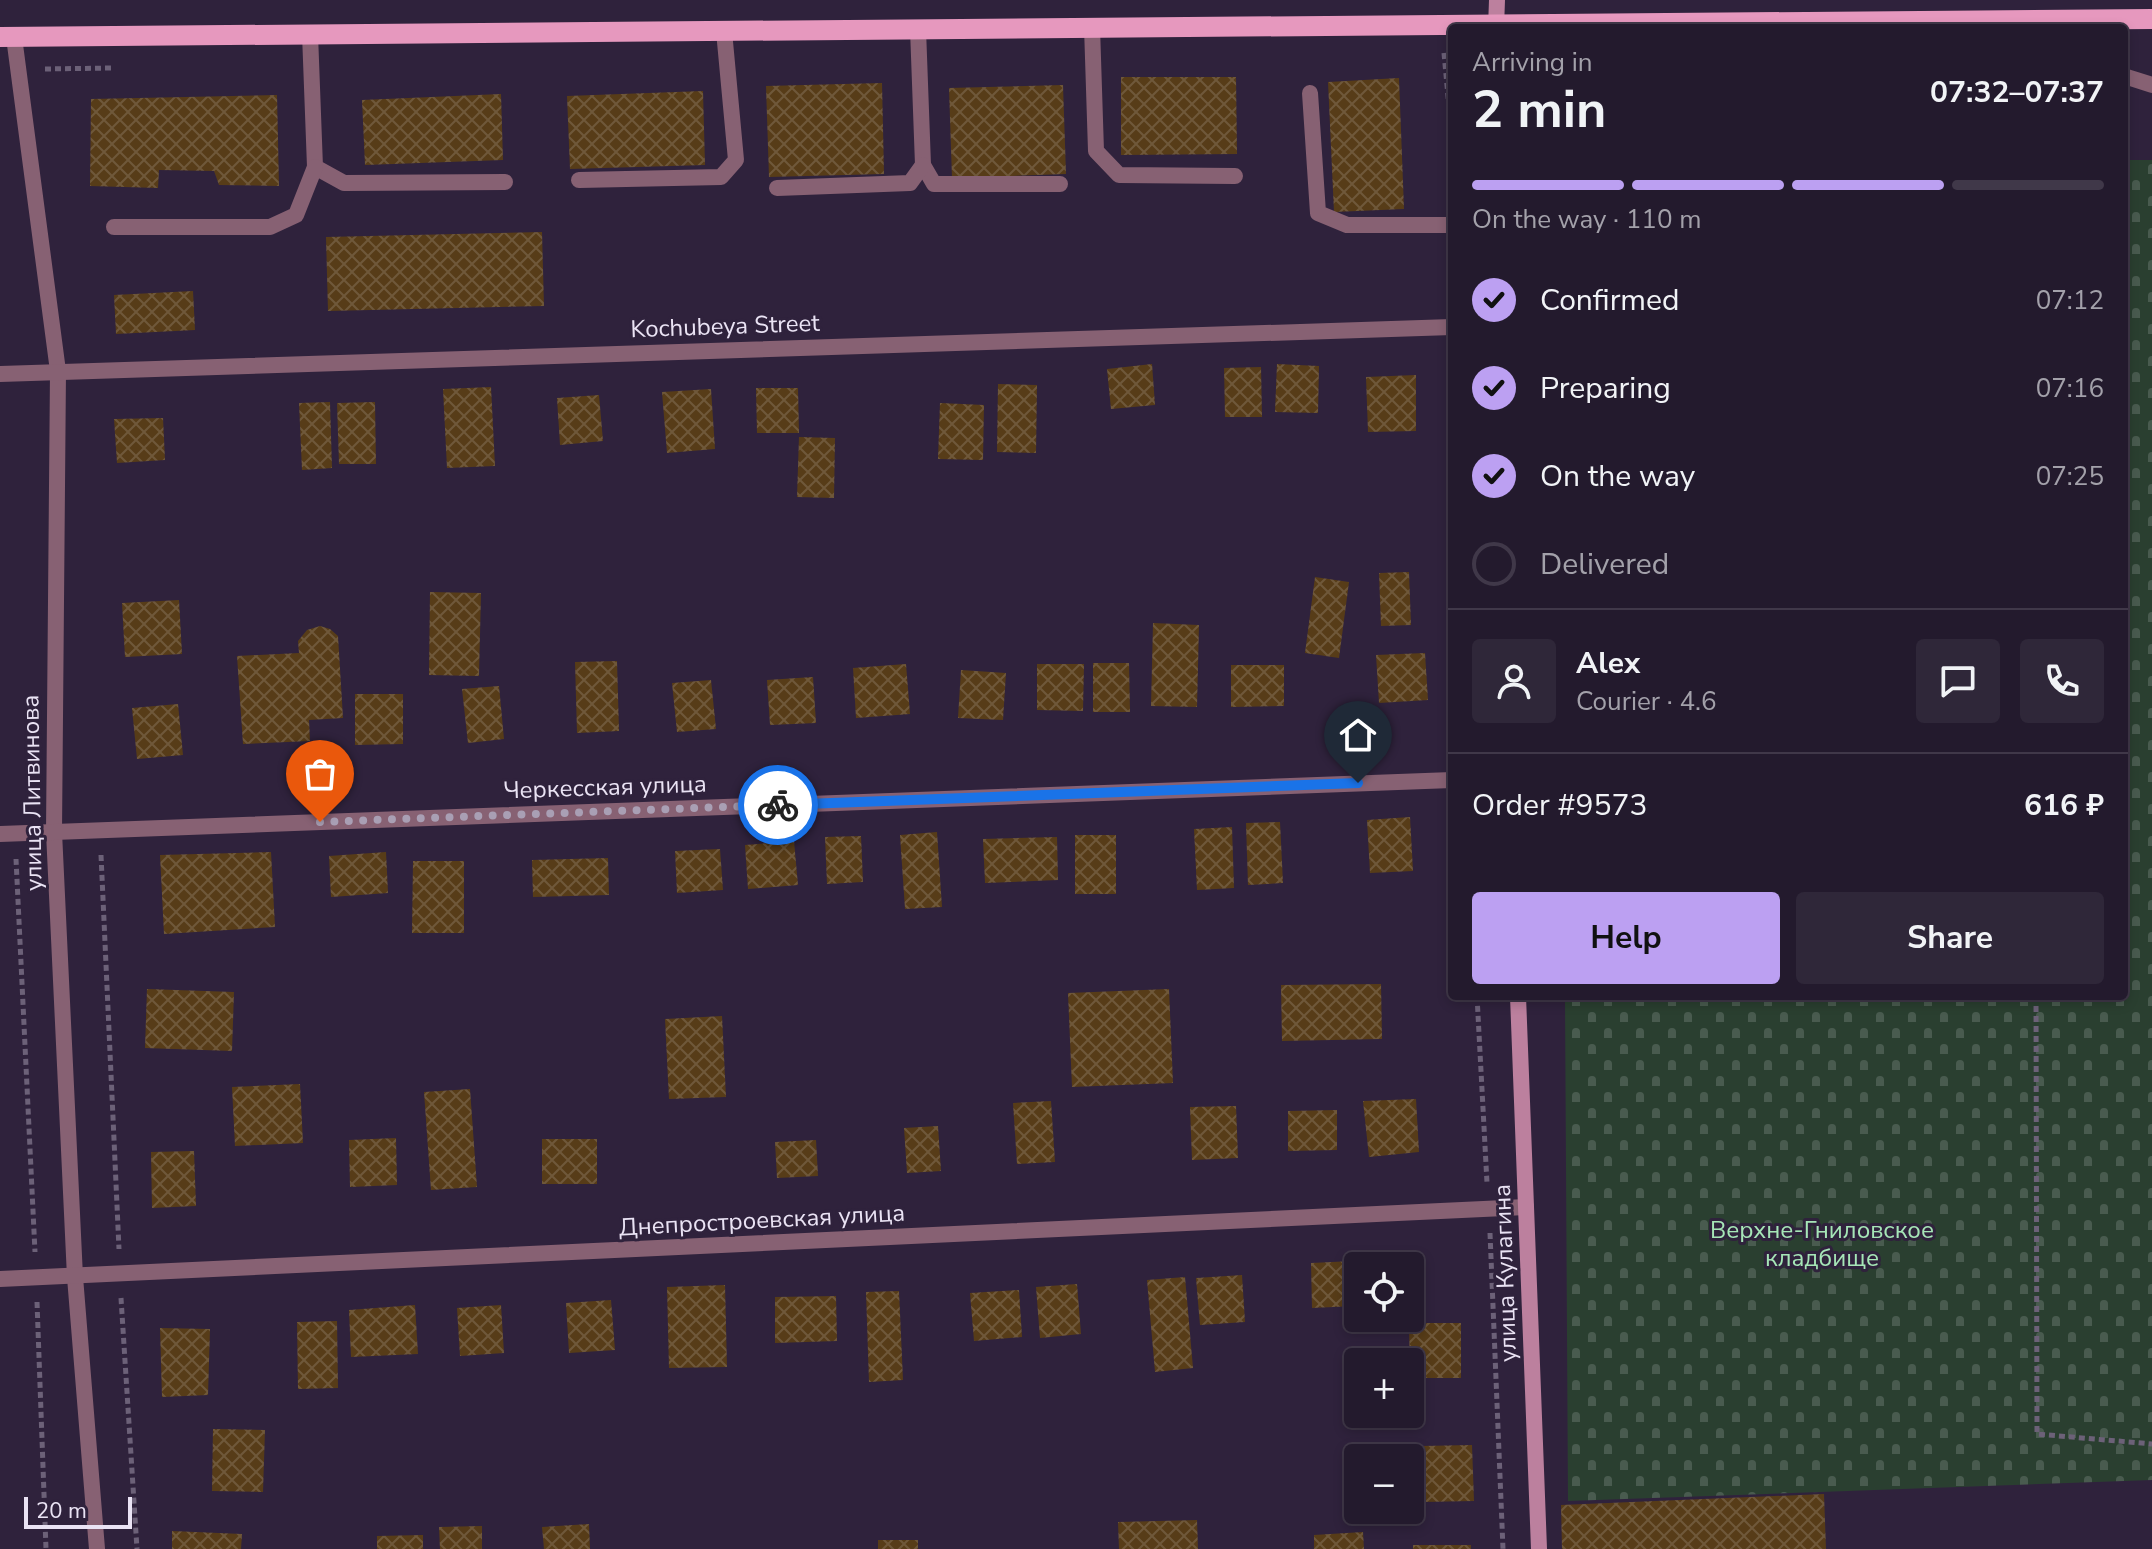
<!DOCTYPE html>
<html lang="en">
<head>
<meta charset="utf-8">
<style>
	body { margin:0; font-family:"Nunito Sans",sans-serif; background:#2f2739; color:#f1f3f6; height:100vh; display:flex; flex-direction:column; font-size:30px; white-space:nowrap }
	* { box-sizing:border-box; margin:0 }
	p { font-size:26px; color:#a3a1aa }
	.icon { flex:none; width:44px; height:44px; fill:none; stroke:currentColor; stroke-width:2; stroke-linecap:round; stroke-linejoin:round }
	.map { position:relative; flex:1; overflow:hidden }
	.sheet { position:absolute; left:1448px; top:24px; width:680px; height:976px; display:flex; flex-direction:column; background:#231a2d; border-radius:8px; box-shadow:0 4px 12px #0003,0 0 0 2px #403849 }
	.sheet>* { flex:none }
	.buttons { position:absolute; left:1344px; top:1252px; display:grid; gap:16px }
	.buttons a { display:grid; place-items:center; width:80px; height:80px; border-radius:8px; background:#231a2d; box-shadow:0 4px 12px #0003,0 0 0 2px #403849; font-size:40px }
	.scale { position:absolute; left:24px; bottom:20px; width:108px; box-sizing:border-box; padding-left:8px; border:4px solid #eae3f4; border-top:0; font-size:22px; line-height:28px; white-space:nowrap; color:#eae3f4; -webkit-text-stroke:6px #2f223c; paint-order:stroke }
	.pin { position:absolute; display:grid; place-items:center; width:68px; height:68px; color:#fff; margin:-82px -34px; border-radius:50% 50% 50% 0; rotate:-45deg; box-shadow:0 0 8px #0007 }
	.pin .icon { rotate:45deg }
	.courier { position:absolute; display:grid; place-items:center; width:80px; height:80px; margin:-40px; border:6px solid #1a73e8; border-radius:50%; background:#fff; color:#222; box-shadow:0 2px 10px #0007 }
	.summary em { font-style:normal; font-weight:700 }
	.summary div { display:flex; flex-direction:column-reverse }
	.summary { display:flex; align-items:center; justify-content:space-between; height:136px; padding:0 24px }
	h1 { font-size:52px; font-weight:700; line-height:60px }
	.bar { display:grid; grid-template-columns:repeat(4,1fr); gap:12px 8px; align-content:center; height:96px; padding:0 24px }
	.bar i { height:10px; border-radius:6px; background:#403849 }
	.bar .current { background:#bca0f2 }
	.bar p { grid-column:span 4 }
	.line { display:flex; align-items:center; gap:20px; padding:0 24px; border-top:2px solid #403849 }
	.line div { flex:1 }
	.round { display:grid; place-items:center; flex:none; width:84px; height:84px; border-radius:8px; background:#2f2739 }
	ol { padding:0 24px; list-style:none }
	li { display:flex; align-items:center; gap:24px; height:88px }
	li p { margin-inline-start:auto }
	li .icon { padding:8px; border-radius:50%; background:#bca0f2; color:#111; stroke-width:4 }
	li:last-child { color:#a3a1aa }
	li i { width:44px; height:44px; border:4px solid #403849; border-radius:50% }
	.action { display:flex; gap:16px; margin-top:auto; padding:16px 24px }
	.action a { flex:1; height:92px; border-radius:8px; background:#bca0f2; color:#111; font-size:32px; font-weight:700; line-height:92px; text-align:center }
	.action a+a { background:#2f2739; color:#f1f3f6 }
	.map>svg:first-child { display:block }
	.cemetery { fill:url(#cemetery-stones) }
	.building { fill:url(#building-cross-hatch) }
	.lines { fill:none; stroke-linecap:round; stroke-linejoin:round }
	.path { stroke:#6c6178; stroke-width:5; stroke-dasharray:6 4; stroke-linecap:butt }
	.lane { stroke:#876173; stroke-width:16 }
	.street { stroke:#876173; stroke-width:16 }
	.secondary { stroke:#bc809e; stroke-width:16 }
	.primary { stroke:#e698be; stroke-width:20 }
	.done { stroke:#a99fb4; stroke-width:8; stroke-dasharray:0 14.4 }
	.route { stroke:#1a73e8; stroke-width:10 }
	.labels { text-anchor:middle; stroke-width:6; stroke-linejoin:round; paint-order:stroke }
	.street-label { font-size:24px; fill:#eae3f4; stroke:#2f223c }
	.park-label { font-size:24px; fill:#a6e6b7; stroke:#2f223c }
</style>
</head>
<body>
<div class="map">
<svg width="2152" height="1549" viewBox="0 0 2152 1549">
	<defs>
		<pattern id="cemetery-stones" width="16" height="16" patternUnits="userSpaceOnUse" patternTransform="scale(2)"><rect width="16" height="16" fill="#2a3f30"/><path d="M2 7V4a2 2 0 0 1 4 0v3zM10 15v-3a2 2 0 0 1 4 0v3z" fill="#495b4f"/></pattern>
		<pattern id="building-cross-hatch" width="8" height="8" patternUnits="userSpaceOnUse" patternTransform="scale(2)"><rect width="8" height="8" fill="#573c18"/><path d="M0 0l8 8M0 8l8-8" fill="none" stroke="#6f583a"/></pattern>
	</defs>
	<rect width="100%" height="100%" fill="#2f223c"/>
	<path class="cemetery" d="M2124 160H2152V1480L1568 1501 1565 996H2124Z"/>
	<g class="building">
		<path d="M1121 77H1236L1237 154 1121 155Z"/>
		<path d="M1399 78 1404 209 1334 212 1328 82Z"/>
		<path d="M882 83 884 174 769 177 766 86Z"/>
		<path d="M1063 85 1066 174 952 178 949 88Z"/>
		<path d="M703 91 705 165 570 169 567 96Z"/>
		<path d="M501 94 503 160 365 165 362 100Z"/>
		<path d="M277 95 279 186 219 185 214 171 159 170 158 188 90 186 91 99Z"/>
		<path d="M542 232 544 306 328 311 326 237Z"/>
		<path d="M193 291 195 330 116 334 114 295Z"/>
		<path d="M1152 364 1155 405 1111 409 1107 369Z"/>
		<path d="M1277 364 1319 366 1318 413 1275 412Z"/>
		<path d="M1261 367 1262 417H1225L1224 368Z"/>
		<path d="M1416 375V431L1368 432 1366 377Z"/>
		<path d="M998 384 1037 385 1036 453 997 452Z"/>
		<path d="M491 387 495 466 447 468 443 389Z"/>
		<path d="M756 388H798L799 433H757Z"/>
		<path d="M711 389 715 449 667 453 662 392Z"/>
		<path d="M599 395 603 441 560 445 557 398Z"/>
		<path d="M330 402 332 468 302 470 299 403Z"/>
		<path d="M375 402 376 464H339L337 403Z"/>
		<path d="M940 403 984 405 983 460 938 459Z"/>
		<path d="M163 418 165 460 117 463 114 419Z"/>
		<path d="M799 437 835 438 834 498 797 497Z"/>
		<path d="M1409 572 1411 625 1381 626 1379 573Z"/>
		<path d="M1315 577 1349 582 1339 658 1305 653Z"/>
		<path d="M430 592 481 593 479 676 429 675Z"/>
		<path d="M179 600 182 654 125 657 122 603Z"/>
		<path d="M1153 623 1199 625 1197 707 1151 706Z"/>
		<path d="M320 626 330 629 338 636 343 718 309 720 310 741 243 744 237 656 299 653 298 641 307 630Z"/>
		<path d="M1425 653 1428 700 1379 703 1376 655Z"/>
		<path d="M617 661 619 731 577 733 575 662Z"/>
		<path d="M1093 663H1129L1130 712H1093Z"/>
		<path d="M906 664 910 714 856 718 853 668Z"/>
		<path d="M1037 664H1084L1083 711 1037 710Z"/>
		<path d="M1231 665H1284V706L1231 707Z"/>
		<path d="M961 670 1006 673 1003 720 958 718Z"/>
		<path d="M813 677 816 723 770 725 767 680Z"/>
		<path d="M711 680 716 729 677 732 672 683Z"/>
		<path d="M499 686 504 739 468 743 462 689Z"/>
		<path d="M355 694H403V744L355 745Z"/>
		<path d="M178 704 183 755 137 759 132 708Z"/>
		<path d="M1410 817 1413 871 1370 873 1367 820Z"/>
		<path d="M1280 822 1283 883 1248 885 1246 823Z"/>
		<path d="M1232 827 1234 888 1197 890 1194 829Z"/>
		<path d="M937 832 942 907 905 909 900 835Z"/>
		<rect x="1075" y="835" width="41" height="59"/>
		<path d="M861 836 863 882 827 884 825 837Z"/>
		<path d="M1057 837 1058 880 985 883 983 839Z"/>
		<path d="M794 841 798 885 748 889 745 845Z"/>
		<path d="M720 849 723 890 677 893 675 851Z"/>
		<path d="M271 852 275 927 164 934 160 855Z"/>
		<path d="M386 852 388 893 331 897 329 856Z"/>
		<path d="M608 858 609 895 533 897 532 860Z"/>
		<path d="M413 861H464V933H412Z"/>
		<path d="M1381 984 1382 1039 1282 1041 1281 985Z"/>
		<path d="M147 989 234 992 232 1051 145 1048Z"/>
		<path d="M1169 989 1173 1083 1072 1087 1068 993Z"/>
		<path d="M722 1016 726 1097 669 1099 665 1019Z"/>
		<path d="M300 1084 303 1143 235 1146 232 1087Z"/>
		<path d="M470 1089 477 1187 431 1190 424 1092Z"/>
		<path d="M1416 1099 1419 1152 1369 1157 1363 1101Z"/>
		<path d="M1051 1101 1055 1162 1017 1164 1013 1103Z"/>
		<path d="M1236 1106 1238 1158 1192 1160 1190 1107Z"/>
		<path d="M1337 1110V1150L1288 1151V1111Z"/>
		<path d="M938 1126 941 1171 907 1173 904 1128Z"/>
		<path d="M396 1138 397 1185 350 1187 349 1140Z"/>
		<rect x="542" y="1139" width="55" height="45"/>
		<path d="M816 1140 818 1176 777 1178 775 1142Z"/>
		<path d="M194 1151 196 1206 152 1208 151 1152Z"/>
		<path d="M1353 1261 1355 1306 1312 1308 1311 1263Z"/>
		<path d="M1242 1275 1245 1322 1200 1325 1196 1278Z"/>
		<path d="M1185 1277 1193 1368 1155 1372 1147 1280Z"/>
		<path d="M1077 1284 1081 1334 1040 1338 1036 1287Z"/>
		<path d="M725 1285 727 1367 669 1368 667 1287Z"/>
		<path d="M1019 1290 1022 1337 974 1341 970 1293Z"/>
		<path d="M899 1291 903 1380 869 1382 866 1292Z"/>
		<path d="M836 1296 837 1341 775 1343V1297Z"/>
		<path d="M611 1300 615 1350 569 1353 566 1303Z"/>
		<path d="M415 1305 418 1354 351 1357 349 1310Z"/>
		<path d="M501 1305 504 1353 460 1356 457 1308Z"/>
		<path d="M337 1321 338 1388 298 1389 297 1322Z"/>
		<path d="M1409 1323H1461V1378H1410Z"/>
		<path d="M160 1328 210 1329 208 1395 162 1397Z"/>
		<path d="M213 1429 265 1430 263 1492 212 1491Z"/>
		<path d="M1472 1445 1474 1501 1423 1502 1421 1446Z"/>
		<path d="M1824 1494 1826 1549H1562L1561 1505Z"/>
		<path d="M1197 1520 1198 1549H1119L1118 1522Z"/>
		<path d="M589 1524 590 1549H544L542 1527Z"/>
		<path d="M482 1526V1549H440L439 1527Z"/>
		<path d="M172 1531 242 1534 241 1549H172Z"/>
		<path d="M1363 1532 1364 1549H1314V1535Z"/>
		<path d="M423 1535V1549H377V1536Z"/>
		<rect x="878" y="1540" width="40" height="9"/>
		<rect x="1413" y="1545" width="58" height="4"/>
	</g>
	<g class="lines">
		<g class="path">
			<path d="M1444 53 1452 140"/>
			<path d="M45 69 111 68"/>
			<path d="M101 855 119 1249"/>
			<path d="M16 859 35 1252"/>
			<path d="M1477 996 1487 1183"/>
			<path d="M2036 996 2037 1434 2152 1444"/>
			<path d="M1490 1233 1503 1549"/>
			<path d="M121 1298 137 1549"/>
			<path d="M37 1302 46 1549"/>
		</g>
		<g class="lane">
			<path d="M1092 27 1096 151 1119 175 1235 176"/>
			<path d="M918 29 923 165 934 184H1060"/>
			<path d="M310 34 315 167 344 183 505 182"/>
			<path d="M2124 76 2152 85"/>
			<path d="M1310 93 1318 213 1347 225H1452"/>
			<path d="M579 180 721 177 736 160 724 31"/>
			<path d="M777 188 910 183 923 165"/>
			<path d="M114 227H270L296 215 315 167"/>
		</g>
		<g class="street">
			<path d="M14 37 58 371 54 832 75 1277 97 1549"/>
			<path d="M0 374 1452 327"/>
			<path d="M0 834 1452 780"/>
			<path d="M0 1279 1526 1207"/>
		</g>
		<g class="secondary">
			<path d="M1496 28 1497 0"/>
			<path d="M1518 996 1539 1549"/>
		</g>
		<path class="primary" d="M0 37 2152 19"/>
	</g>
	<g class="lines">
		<path class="done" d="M320 822 778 805"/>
		<path class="route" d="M778 805 1358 783"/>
	</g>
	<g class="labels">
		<g class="street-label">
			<text transform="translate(725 326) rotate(-2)" y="8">Kochubeya Street</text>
			<text transform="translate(605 787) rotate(-2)" y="8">Черкесская улица</text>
			<text transform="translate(32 793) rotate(-91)" y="8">улица Литвинова</text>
			<text transform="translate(762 1220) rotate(-3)" y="8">Днепростроевская улица</text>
			<text transform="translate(1505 1273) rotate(-92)" y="8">улица Кулагина</text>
		</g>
		<g class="park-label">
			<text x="1822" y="1238">Верхне-Гниловское<tspan x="1822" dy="28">кладбище</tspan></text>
		</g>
	</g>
</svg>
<div class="buttons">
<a><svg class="icon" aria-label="locate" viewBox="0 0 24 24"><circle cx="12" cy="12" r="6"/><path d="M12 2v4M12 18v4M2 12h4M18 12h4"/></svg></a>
<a>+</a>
<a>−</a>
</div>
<div class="scale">20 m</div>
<div class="pin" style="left:320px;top:822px;background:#ea580c"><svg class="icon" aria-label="bag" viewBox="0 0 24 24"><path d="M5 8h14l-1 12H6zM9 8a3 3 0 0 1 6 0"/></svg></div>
<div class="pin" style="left:1358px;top:783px;background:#1f2937"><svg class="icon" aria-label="home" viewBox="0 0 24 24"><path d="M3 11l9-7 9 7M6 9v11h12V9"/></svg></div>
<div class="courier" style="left:778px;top:805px"><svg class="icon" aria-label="bike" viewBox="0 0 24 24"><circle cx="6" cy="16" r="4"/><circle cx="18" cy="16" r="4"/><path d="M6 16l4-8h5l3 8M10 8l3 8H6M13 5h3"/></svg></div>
<section class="sheet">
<div class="summary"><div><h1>2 min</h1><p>Arriving in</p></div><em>07:32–07:37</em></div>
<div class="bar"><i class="current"></i><i class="current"></i><i class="current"></i><i></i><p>On the way · 110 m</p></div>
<ol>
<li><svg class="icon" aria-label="check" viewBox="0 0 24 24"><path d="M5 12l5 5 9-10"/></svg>Confirmed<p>07:12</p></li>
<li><svg class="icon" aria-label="check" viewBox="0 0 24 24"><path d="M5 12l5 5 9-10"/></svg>Preparing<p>07:16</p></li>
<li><svg class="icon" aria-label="check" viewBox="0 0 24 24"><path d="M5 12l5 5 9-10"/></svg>On the way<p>07:25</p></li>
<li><i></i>Delivered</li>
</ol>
<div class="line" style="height:144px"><a class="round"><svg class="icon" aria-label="person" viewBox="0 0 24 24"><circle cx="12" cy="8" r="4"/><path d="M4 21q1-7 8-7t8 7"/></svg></a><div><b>Alex</b><p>Courier · 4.6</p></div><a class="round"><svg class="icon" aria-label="chat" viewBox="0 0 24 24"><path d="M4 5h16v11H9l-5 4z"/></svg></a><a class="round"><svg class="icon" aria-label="phone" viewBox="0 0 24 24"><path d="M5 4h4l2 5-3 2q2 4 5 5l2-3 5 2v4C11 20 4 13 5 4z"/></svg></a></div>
<div class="line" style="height:104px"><div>Order #9573</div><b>616 ₽</b></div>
<div class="action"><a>Help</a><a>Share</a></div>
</section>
</div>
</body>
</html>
